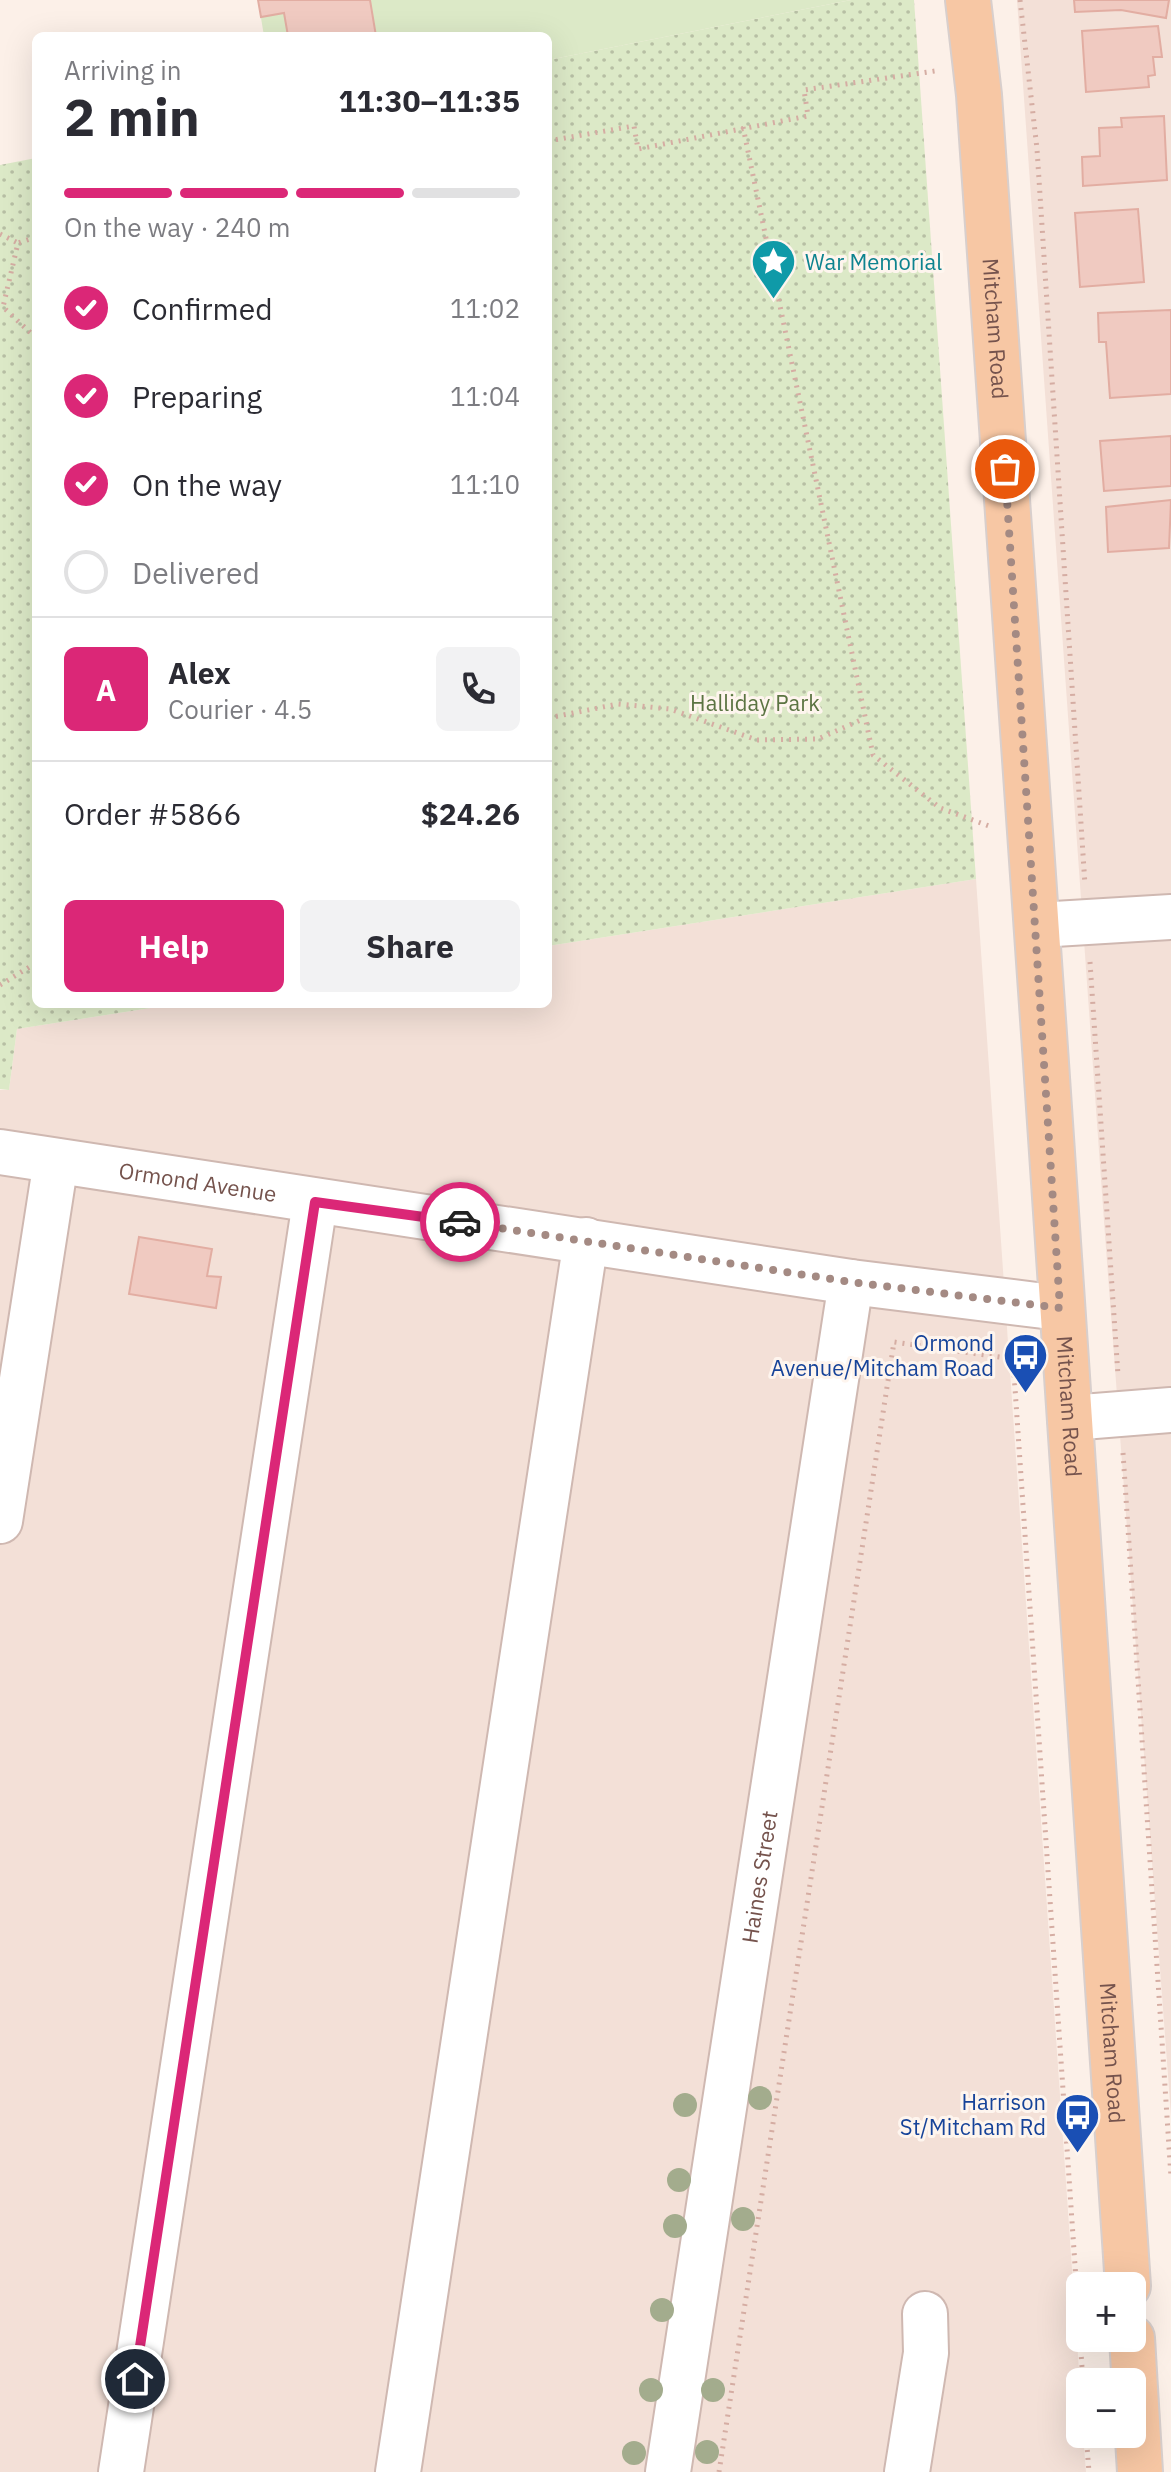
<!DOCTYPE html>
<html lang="en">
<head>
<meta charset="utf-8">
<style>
	body { margin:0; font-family:"IBM Plex Sans",sans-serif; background:#f2f2f3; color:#2b2b33; height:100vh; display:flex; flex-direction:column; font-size:30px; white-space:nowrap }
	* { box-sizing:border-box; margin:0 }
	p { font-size:26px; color:#7c7c81 }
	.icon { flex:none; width:44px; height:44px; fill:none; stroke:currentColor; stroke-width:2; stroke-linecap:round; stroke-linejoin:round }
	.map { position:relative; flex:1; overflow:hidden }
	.details { position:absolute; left:32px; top:32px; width:520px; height:976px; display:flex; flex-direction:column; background:#fff; border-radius:12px; box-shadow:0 8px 32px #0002 }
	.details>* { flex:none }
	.fabs { position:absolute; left:1066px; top:2272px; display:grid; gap:16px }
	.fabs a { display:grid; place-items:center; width:80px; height:80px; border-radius:12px; background:#fff; box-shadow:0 8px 32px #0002; font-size:40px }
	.pin { position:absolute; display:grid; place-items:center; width:68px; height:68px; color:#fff; margin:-34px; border:4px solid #fff; border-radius:50%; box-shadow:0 2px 8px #0007 }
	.courier { position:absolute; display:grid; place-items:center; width:80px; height:80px; margin:-40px; border:6px solid #db2777; border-radius:50%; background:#fff; color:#222; box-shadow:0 2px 10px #0007 }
	.headline em { font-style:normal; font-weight:700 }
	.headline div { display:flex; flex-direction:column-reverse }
	.headline { display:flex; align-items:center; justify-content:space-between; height:136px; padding:0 32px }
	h1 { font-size:52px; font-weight:700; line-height:60px }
	.bar { display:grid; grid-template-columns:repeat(4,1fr); gap:12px 8px; align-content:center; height:96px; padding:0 32px }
	.bar i { height:10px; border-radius:6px; background:#e1e1e2 }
	.bar .active { background:#db2777 }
	.bar p { grid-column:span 4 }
	.line { display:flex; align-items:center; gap:20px; padding:0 32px; border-top:2px solid #e1e1e2 }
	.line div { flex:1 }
	.round { display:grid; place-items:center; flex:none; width:84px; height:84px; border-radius:12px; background:#f2f2f3 }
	ol { padding:0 32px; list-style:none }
	li { display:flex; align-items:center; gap:24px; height:88px }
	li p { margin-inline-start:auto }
	li .icon { padding:8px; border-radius:50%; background:#db2777; color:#fff; stroke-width:4 }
	li:last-child { color:#7c7c81 }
	li i { width:44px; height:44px; border:4px solid #e1e1e2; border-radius:50% }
	.primary-button { display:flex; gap:16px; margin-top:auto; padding:16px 32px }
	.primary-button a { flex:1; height:92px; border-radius:12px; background:#db2777; color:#fff; font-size:32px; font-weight:700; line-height:92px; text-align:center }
	.primary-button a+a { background:#f2f2f3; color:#2b2b33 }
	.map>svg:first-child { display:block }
	.residential { fill:#f3e0d7 }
	.park { fill:url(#park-dots) }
	.garden { fill:#dce9c7 }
	.building { fill:#f0cac1; stroke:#e2ada2; stroke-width:2 }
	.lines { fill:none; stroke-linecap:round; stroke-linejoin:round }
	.minor-casing { stroke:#cfb8b1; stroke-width:48 }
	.major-casing { stroke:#d8cfcd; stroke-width:48 }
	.path { stroke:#d5ada3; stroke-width:5; stroke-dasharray:2 6; stroke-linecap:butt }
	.minor { stroke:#fff; stroke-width:44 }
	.major { stroke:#f7c7a4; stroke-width:44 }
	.tree { fill:#a3ac8d }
	.done { stroke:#a48a83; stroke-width:8; stroke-dasharray:0 14.4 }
	.route { stroke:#db2777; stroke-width:10 }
	.labels { text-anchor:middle; stroke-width:6; stroke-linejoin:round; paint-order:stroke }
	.culture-label { font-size:22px; fill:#0d838f; stroke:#fef5ee; text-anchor:start }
	.street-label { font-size:22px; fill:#75534d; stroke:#fef5ee }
	.park-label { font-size:22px; fill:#5b7442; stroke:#fef5ee }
	.transit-label { font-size:22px; fill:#164399; stroke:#fef5ee; text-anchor:end }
</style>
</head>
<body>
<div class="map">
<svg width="1171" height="2472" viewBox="0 0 1171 2472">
	<defs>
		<pattern id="park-dots" width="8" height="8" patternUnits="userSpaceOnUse" patternTransform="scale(2)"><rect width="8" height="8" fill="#dce9c7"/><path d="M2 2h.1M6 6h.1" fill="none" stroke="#b7bfa4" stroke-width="1.8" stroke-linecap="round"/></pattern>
	</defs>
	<rect width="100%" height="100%" fill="#fcf0e8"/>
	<g class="residential">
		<path d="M1017 0H1171V2115L1105 1235Z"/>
		<path d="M976 879 1080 2385V2434H1083L1086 2472H0V1090H9L17 1029 176 1004H548V946Z"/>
	</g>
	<g class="park">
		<path d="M851 0H914L976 879 548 946V60Z"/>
		<path d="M36 158V1004H176L17 1029 9 1090 0 1089V165Z"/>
	</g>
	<path class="garden" d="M258 0H851L548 60V36H264Z"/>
	<g class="building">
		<path d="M258 0H370L376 36H288L284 13 261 17Z"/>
		<path d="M1074 0H1169L1166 18 1121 10 1075 12Z"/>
		<path d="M1158 26 1162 57H1153L1155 75 1148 76 1149 87 1086 92 1082 31Z"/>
		<path d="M1164 116 1167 180 1083 186 1082 157 1100 156 1099 128 1122 127 1121 118Z"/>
		<path d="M1138 209 1144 282 1080 287 1075 213Z"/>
		<path d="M1171 310V394L1110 398 1106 342H1099L1098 313Z"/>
		<path d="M1171 436V486L1104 491 1100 441Z"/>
		<path d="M1171 500 1169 548 1108 552 1106 507Z"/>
		<path d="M139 1237 212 1249 207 1276 221 1277 216 1308 129 1294Z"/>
	</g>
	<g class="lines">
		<defs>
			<g id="minor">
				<path d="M1038 925 1171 917"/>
				<path id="s1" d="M0 1152 851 1282 1060 1308"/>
				<path d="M1070 1418 1171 1410"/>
				<path d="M0 1521 56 1161"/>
				<path d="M121 2472 315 1202"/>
				<path d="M398 2472 586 1240"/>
				<path id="s2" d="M668 2472 851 1282"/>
				<path d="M907 2472 926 2353 925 2314"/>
			</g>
			<g id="major">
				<path id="s3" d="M968 0 979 95C1031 825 1079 1556 1128 2286"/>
				<path d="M1132 2338 1140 2472"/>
			</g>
		</defs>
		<use href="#minor" class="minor-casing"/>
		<use href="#major" class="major-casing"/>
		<g class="path">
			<path d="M1020 0 1037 149 1085 885"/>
			<path d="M743 127 873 755 940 808 989 826"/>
			<path d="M548 141 634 126 638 149 808 116 804 90 935 71"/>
			<path d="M0 234 18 243"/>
			<path d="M36 237 18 243 3 307 36 338"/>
			<path d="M548 718 618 704 670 709 757 740 818 739 863 719"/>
			<path d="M1090 962 1118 1375"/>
			<path d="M0 985 36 963"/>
			<path d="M1123 1453 1171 2177"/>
			<path d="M1086 2434 1089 2472"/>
			<path d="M719 2472 894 1342 1013 1359 1083 2382"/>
		</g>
		<use href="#minor" class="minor"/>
		<use href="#major" class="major"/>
	</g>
	<g class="tree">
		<circle cx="760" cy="2098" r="12"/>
		<circle cx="685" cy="2105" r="12"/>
		<circle cx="679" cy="2180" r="12"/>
		<circle cx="743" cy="2219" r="12"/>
		<circle cx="675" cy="2226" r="12"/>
		<circle cx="662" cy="2310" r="12"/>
		<circle cx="651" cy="2390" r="12"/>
		<circle cx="713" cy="2390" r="12"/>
		<circle cx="707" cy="2452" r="12"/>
		<circle cx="634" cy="2453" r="12"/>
	</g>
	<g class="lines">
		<path class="done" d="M460 1222 851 1282 1060 1308 1005 469"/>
		<path class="route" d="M135 2379 315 1202 460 1222"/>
	</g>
	<defs>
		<symbol id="sight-pin" viewBox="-11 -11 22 30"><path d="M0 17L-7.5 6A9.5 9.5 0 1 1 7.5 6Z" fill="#0f9aa8" stroke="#fef5ee"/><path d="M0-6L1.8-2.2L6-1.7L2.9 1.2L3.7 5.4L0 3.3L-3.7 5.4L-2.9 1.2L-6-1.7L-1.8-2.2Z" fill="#fff"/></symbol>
		<symbol id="bus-pin" viewBox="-11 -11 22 30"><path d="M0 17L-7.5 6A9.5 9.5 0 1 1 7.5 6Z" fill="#1a4fb4" stroke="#fef5ee"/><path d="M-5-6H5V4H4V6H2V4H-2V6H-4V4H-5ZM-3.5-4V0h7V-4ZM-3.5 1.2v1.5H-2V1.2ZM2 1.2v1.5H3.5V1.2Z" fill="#fff"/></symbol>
	</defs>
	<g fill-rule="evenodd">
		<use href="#sight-pin" x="748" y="236" width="51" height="69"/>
		<use href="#bus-pin" x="1000" y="1330" width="51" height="69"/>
		<use href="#bus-pin" x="1052" y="2090" width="51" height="69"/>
	</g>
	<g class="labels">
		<g class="culture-label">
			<text x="805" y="270">War Memorial</text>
		</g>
		<g class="street-label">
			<text dy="8" stroke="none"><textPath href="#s3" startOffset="330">Mitcham Road</textPath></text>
			<text dy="8" stroke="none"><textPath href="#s1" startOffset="200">Ormond Avenue</textPath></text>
			<text dy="8" stroke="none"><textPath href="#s3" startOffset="1410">Mitcham Road</textPath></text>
			<text dy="8" stroke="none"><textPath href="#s2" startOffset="602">Haines Street</textPath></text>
			<text dy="8" stroke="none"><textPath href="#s3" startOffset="2058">Mitcham Road</textPath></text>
		</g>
		<g class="park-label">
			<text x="755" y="711">Halliday Park</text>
		</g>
		<g class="transit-label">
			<text x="994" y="1351">Ormond<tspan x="994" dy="25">Avenue/Mitcham Road</tspan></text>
			<text x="1046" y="2110">Harrison<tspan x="1046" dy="25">St/Mitcham Rd</tspan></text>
		</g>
	</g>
</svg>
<div class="fabs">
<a>+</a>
<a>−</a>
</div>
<div class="pin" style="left:1005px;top:469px;background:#ea580c"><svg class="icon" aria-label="bag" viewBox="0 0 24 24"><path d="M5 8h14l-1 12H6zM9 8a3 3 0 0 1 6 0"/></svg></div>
<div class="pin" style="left:135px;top:2379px;background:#1f2937"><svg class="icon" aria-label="home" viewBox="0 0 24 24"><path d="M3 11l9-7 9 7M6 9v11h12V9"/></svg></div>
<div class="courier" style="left:460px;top:1222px"><svg class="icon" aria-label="car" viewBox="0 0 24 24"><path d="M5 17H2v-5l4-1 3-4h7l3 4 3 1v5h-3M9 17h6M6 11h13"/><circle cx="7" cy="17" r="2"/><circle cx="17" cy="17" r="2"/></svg></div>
<section class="details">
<div class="headline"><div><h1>2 min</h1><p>Arriving in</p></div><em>11:30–11:35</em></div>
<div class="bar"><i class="active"></i><i class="active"></i><i class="active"></i><i></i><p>On the way · 240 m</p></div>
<ol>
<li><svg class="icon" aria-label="check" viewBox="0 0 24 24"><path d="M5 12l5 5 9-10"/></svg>Confirmed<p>11:02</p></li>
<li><svg class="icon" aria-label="check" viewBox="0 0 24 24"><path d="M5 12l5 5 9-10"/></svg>Preparing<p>11:04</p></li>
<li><svg class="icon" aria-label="check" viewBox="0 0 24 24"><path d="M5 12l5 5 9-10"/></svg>On the way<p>11:10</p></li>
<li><i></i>Delivered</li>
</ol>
<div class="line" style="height:144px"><b class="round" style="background:#db2777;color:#fff">A</b><div><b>Alex</b><p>Courier · 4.5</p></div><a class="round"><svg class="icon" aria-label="phone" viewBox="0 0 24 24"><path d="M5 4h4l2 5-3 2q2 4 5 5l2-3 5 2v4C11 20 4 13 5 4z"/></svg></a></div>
<div class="line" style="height:104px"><div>Order #5866</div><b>$24.26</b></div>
<div class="primary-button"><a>Help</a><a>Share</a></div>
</section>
</div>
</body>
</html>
